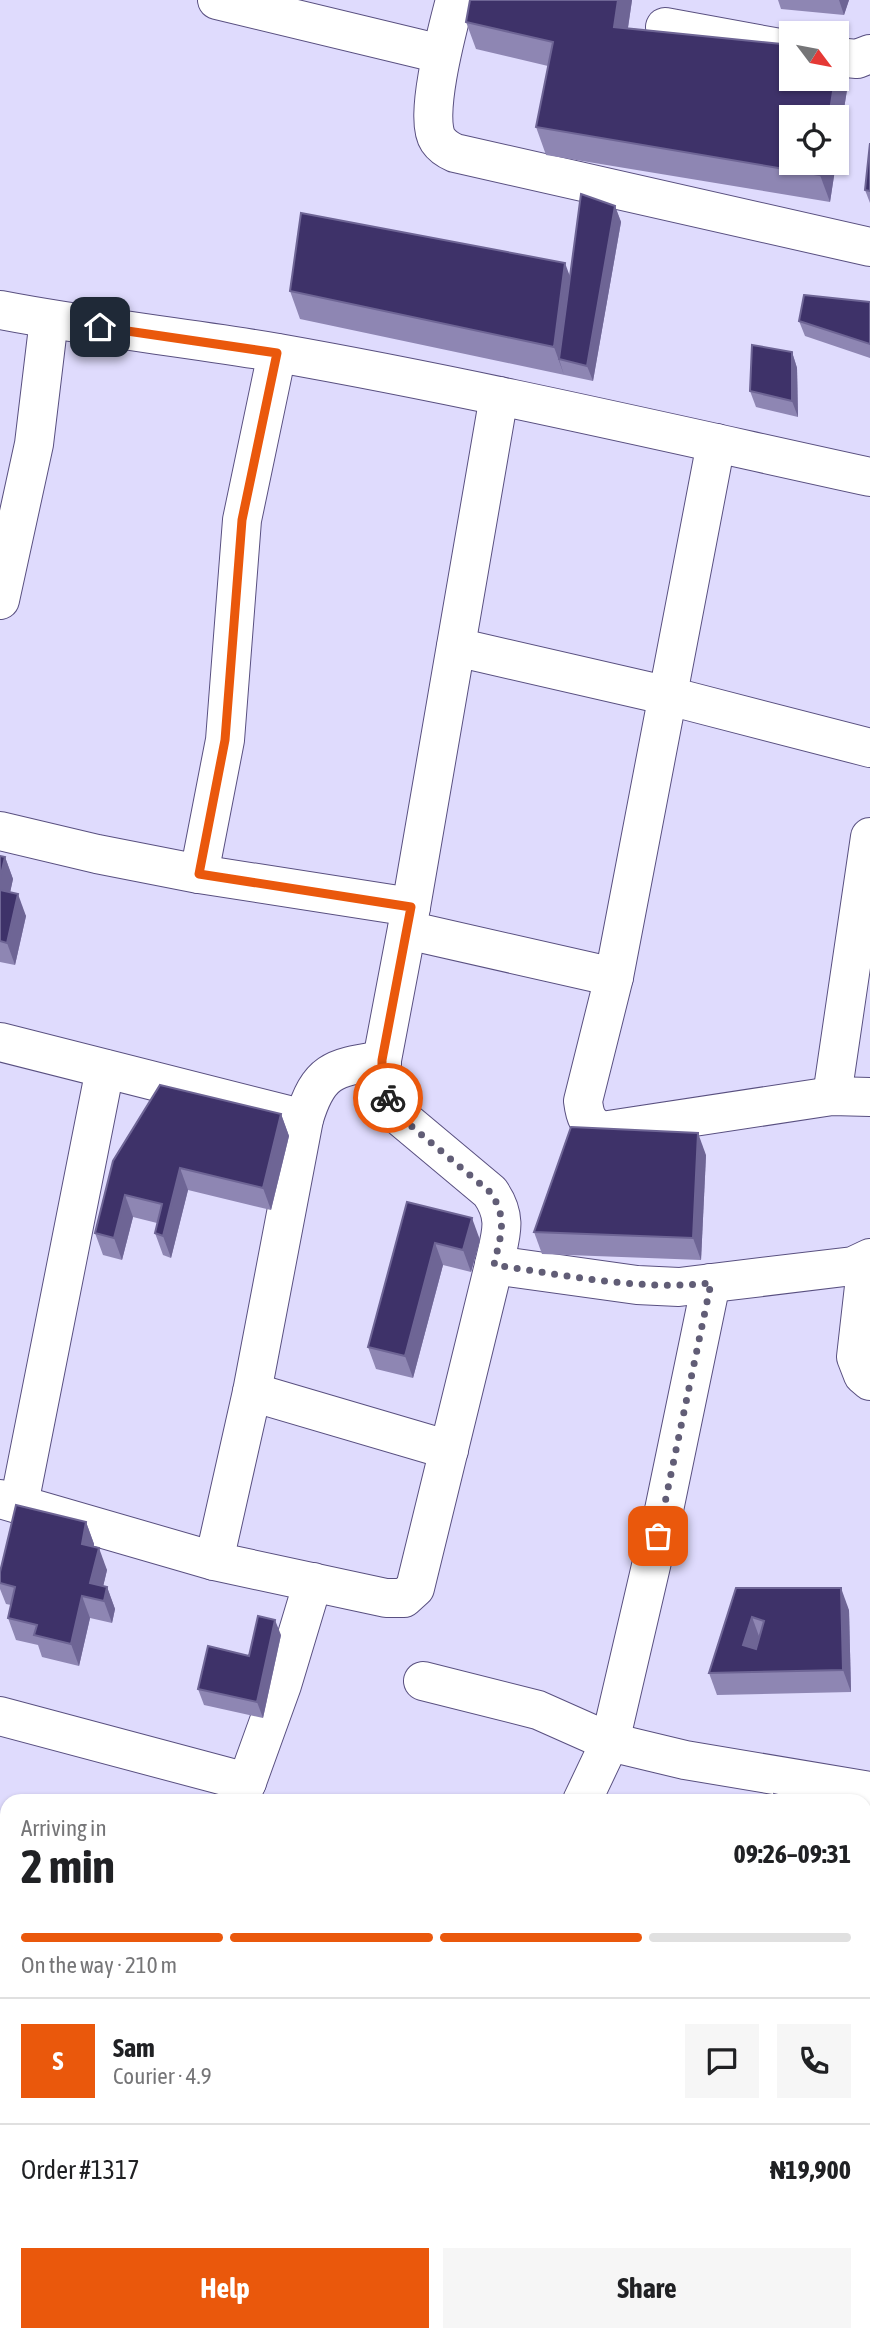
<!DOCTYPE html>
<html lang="en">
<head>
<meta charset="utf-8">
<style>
	body { margin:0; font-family:"Asap Condensed",sans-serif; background:#f6f6f6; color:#202124; height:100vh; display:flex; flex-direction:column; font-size:26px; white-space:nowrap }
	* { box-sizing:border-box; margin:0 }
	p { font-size:23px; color:#757577 }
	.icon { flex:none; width:38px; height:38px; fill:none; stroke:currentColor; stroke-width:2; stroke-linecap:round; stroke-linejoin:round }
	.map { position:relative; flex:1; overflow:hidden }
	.side { position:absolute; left:0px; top:1794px; width:872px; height:548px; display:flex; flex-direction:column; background:#fff; border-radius:21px 21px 0 0; box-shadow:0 2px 5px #0004 }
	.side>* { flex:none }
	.needle { width:46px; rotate:122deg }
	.buttons { position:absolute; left:779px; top:21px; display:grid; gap:14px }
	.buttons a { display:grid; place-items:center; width:70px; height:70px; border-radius:0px; background:#fff; box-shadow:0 2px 5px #0004; font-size:35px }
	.pin { position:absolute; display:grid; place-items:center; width:60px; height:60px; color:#fff; margin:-30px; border-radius:14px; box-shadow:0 4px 10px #0006 }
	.courier { position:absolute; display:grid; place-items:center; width:70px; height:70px; margin:-35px; border:5px solid #ea580c; border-radius:50%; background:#fff; color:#222; box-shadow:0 2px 9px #0007 }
	.summary em { font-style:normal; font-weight:700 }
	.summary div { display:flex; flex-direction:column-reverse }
	.summary { display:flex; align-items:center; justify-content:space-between; height:119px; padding:0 21px }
	h1 { font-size:46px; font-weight:700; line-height:52px }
	.bar { display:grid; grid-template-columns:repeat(4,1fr); gap:10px 7px; align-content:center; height:84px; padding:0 21px }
	.bar i { height:9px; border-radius:5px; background:#e0e0e0 }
	.bar .on { background:#ea580c }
	.bar p { grid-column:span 4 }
	.line { display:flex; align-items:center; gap:18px; padding:0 21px; border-top:2px solid #e0e0e0 }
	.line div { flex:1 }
	.round { display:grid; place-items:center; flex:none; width:74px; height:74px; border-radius:0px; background:#f6f6f6 }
	.primary-button { display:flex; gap:14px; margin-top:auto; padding:14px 21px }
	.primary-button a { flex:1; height:80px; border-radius:0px; background:#ea580c; color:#fff; font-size:28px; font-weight:700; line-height:80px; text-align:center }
	.primary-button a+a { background:#f6f6f6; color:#202124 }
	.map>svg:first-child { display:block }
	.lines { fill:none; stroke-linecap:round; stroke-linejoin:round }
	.minor-casing { stroke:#595080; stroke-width:40 }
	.minor { stroke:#fff; stroke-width:38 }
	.wall { fill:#8e86b3 }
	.shaded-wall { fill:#6e6595 }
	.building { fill:#3e3269; stroke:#6e6595; stroke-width:2; fill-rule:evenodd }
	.done { stroke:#615d76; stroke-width:7; stroke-dasharray:0 12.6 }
	.route { stroke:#ea580c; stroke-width:9 }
</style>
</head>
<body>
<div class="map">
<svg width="870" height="2340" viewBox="0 0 870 2340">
	<rect width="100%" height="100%" fill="#dfdbfd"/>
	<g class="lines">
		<defs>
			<g id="minor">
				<path d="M217 0 441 54"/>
				<path d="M455 0C448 27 423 118 438 140 442 146 448 150 455 153L870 247"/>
				<path d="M665 27 791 50"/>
				<path d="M836 57 857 59 870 54"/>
				<path d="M0 310C92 328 185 337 278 353 476 388 673 434 870 477"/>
				<path d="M716 443 614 977 583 1101C585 1117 587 1123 602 1131L832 1096 870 1097"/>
				<path d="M0 600 34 444 49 319"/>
				<path d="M456 647 669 696 870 748"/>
				<path d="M0 831 97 854 199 874 411 907"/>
				<path d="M199 874 225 740 242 520 277 353"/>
				<path d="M407 930 614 977"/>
				<path d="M0 1042 304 1119"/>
				<path d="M832 1096 870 837"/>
				<path d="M867 1260 856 1357 863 1375 870 1381"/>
				<path d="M494 1265 637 1285 679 1287 853 1266 870 1258"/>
				<path d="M252 1392 449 1450"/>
				<path d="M0 1499 214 1561 386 1598H404L415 1588 494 1265C500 1236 509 1219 490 1192L398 1115 382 1087V1060L411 907 499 396"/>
				<path d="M19 1504 105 1069"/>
				<path d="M214 1561 252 1392 304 1119C319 1069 334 1068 382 1060"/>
				<path d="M423 1681 538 1710 610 1742 685 1760 870 1791"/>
				<path d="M0 1716 247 1782 238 1801"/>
				<path d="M247 1782 282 1685 313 1582"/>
				<path d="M582 1801 610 1742 664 1510 711 1283"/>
				<path d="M864 2179 870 2178"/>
				<path d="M0 2259 7 2261"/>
				<path d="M864 2284 870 2285"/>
				<path d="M256 2334 281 2340"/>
				<path d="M185 2340 187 2334"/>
			</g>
		</defs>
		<use href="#minor" class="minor-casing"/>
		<use href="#minor" class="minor"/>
	</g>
	<g class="wall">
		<path d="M470 0H632L628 28 839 50 849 77 836 160V117V163L830 202 546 155 536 127 548 66 476 49 466 22Z"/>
		<path d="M778 0H849L844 15 781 9Z"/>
		<path d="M870 143V203L865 190Z"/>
		<path d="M615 206 621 222 593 381 300 319 290 291 570 276Z"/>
		<path d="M870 302V358L805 336 799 321Z"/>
		<path d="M792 352 797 368 798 417 756 407 750 391Z"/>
		<path d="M0 856 5 857 13 879 10 892 26 916 15 965 0 962Z"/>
		<path d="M281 1114 289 1136 271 1210 188 1190 171 1258 163 1255 155 1233 157 1223 133 1217 122 1260 103 1255 95 1233 113 1161Z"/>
		<path d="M706 1155 701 1260 542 1254 534 1232Z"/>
		<path d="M407 1202 480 1240 471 1272 443 1265 413 1378 376 1369 368 1347Z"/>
		<path d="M86 1522 94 1544V1546L107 1570 103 1586 107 1587 115 1609 112 1623 90 1618 79 1666 42 1657 38 1645 16 1640 8 1618 11 1605 6 1604 0 1589V1572Z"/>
		<path d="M736 1588 849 1610 851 1692 717 1695 709 1673Z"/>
		<path d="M281 1635 263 1718 204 1705 198 1689Z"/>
		<path d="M0 2167 7 2168V2228L0 2226Z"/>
	</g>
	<g class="shaded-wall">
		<path d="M618 0H632L624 54 614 27Z"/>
		<path d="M839 0H849L844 15Z"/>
		<path d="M839 50 849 77 836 160V117H829L835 79H836V66Z"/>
		<path d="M822 163H836L830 202 820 175Z"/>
		<path d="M615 206 621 222 593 381 587 366Z"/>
		<path d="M565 263 575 290 559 359 564 375 554 347Z"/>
		<path d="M792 352 797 368 798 417 792 401Z"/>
		<path d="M5 857 13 879 6 912 0 896V879Z"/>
		<path d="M18 894 26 916 15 965 7 943Z"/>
		<path d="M281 1114 289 1136 271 1210 263 1188Z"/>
		<path d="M698 1133 706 1155 701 1260 693 1238Z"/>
		<path d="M180 1168 188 1190 171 1258 163 1236Z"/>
		<path d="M125 1195 133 1217 122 1260 114 1238Z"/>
		<path d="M472 1218 480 1240 471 1272 463 1250Z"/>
		<path d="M435 1243 443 1265 413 1378 405 1356Z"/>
		<path d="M86 1522 94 1544 90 1566 82 1544Z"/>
		<path d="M99 1548 107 1570 100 1600 90 1583Z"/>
		<path d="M107 1587 115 1609 112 1623 104 1601Z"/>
		<path d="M841 1588 849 1610 851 1692 843 1670Z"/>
		<path d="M82 1596 90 1618 79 1666 71 1644Z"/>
		<path d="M752 1617 760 1639 751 1667 743 1645Z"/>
		<path d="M275 1620 281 1635 263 1718 257 1702Z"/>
	</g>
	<g class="building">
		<path d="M470 0H618L614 27 791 45V79H835L829 117H791V163H822L820 175 536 127 553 42 466 22Z"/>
		<path d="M836 50H839L836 66Z"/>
		<path d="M870 143V191L865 190Z"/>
		<path d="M581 194 615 206 587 366 559 359Z"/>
		<path d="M301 213 565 263 554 347 290 291Z"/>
		<path d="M804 295 870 302V344L799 321Z"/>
		<path d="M752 345 792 352V401L750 391Z"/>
		<path d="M0 856 5 857 0 879Z"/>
		<path d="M0 890 18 894 7 943 0 941Z"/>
		<path d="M160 1085 281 1114 263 1188 180 1168 163 1236 155 1233 162 1204 125 1195 114 1238 95 1233 113 1161Z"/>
		<path d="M571 1127 698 1133 693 1238 534 1232Z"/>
		<path d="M407 1202 472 1218 463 1250 435 1243 405 1356 368 1347Z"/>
		<path d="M16 1505 86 1522 82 1544 99 1548 90 1583 107 1587 104 1601 82 1596 71 1644 34 1635 37 1625 8 1618 15 1587 0 1583V1572Z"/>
		<path d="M736 1588H841L843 1670 709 1673ZM752 1617 764 1621 756 1649 743 1645Z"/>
		<path d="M258 1616 275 1620 257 1702 198 1689 208 1646 249 1656Z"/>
		<path d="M774 1794 802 1801H772Z"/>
		<path d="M0 2167 7 2168V2214L0 2212Z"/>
	</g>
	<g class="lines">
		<path class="done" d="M388 1098 398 1115 490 1192C509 1219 500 1236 494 1265 566 1275 639 1291 711 1283L658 1536"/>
		<path class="route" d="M100 327 277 353 242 520 225 740 199 874 411 907 382 1060V1087L388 1098"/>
	</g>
</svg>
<div class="buttons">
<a><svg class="needle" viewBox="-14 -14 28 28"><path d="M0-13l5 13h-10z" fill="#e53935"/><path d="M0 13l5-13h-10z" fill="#757577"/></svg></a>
<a><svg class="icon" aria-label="locate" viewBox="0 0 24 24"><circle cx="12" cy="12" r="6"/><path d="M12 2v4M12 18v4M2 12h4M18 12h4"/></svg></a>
</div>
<div class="pin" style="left:658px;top:1536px;background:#ea580c"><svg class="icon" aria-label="bag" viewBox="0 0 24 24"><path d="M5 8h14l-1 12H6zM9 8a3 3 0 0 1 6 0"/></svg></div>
<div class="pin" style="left:100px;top:327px;background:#1f2937"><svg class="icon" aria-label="home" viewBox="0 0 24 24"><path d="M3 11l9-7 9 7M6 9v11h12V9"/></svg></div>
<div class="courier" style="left:388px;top:1098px"><svg class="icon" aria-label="bike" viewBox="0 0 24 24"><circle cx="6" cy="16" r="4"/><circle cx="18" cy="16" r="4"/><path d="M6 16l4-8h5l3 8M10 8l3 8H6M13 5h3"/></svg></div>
<section class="side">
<div class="summary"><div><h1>2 min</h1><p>Arriving in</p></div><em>09:26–09:31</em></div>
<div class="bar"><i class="on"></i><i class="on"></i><i class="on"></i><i></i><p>On the way · 210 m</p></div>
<div class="line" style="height:126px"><b class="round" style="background:#ea580c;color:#fff">S</b><div><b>Sam</b><p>Courier · 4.9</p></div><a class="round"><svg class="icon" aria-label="chat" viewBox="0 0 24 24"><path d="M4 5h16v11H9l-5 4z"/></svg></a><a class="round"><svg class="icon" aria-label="phone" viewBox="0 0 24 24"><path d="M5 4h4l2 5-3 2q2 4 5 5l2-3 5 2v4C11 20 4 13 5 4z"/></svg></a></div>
<div class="line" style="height:91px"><div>Order #1317</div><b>₦19,900</b></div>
<div class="primary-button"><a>Help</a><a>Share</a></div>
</section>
</div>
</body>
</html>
